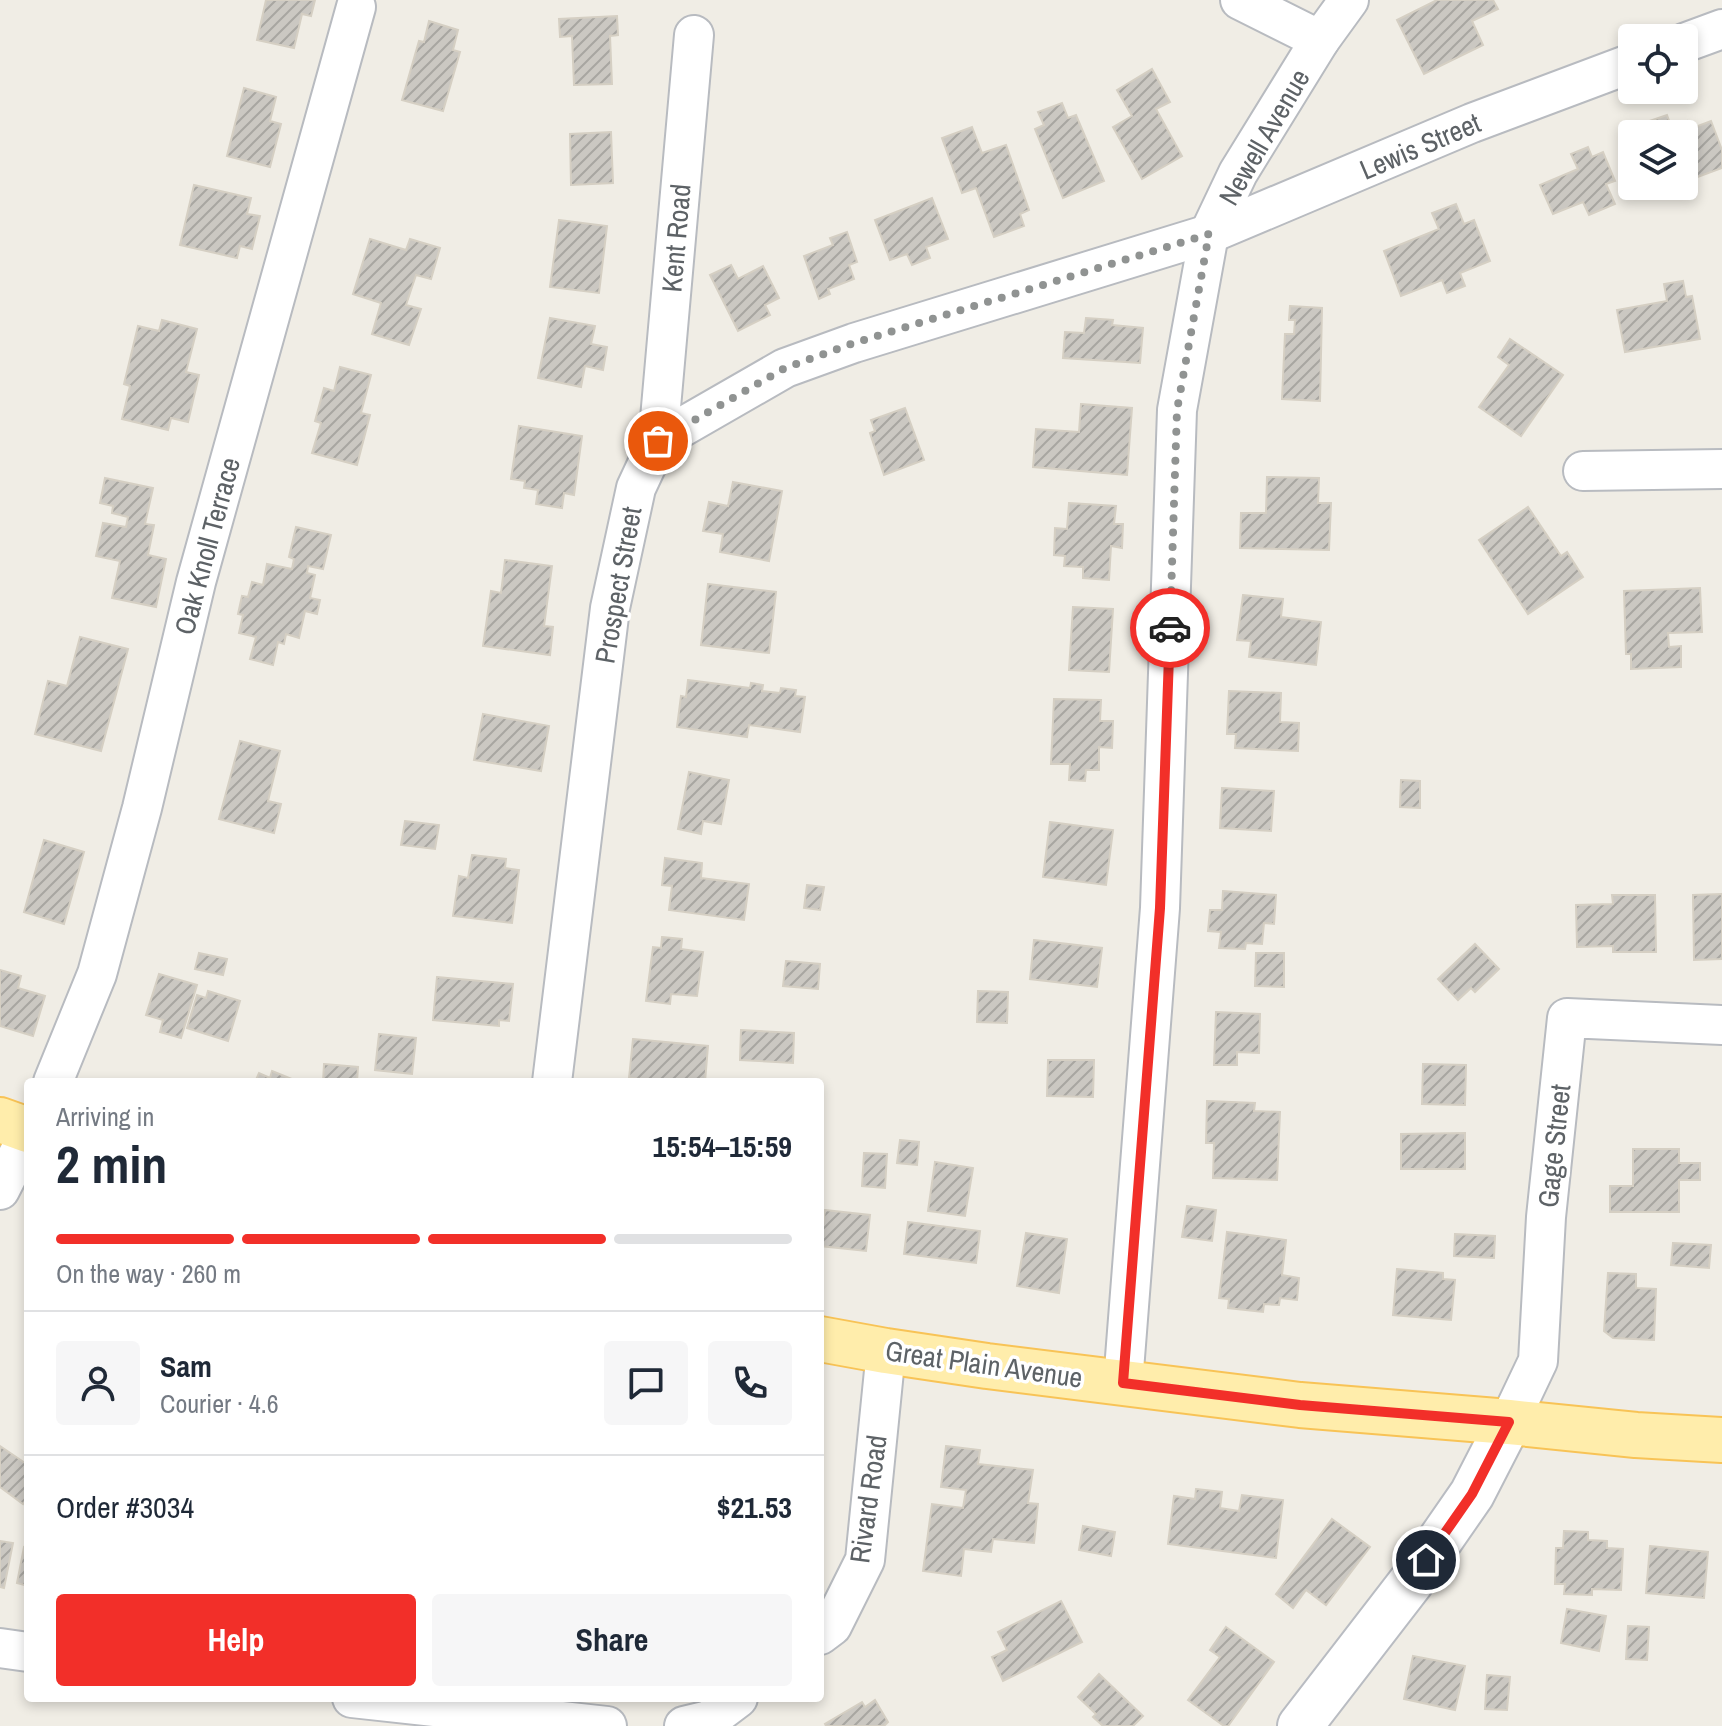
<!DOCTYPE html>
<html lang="en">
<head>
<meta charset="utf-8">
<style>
	body { margin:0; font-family:"Archivo Narrow",sans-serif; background:#f6f6f7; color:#1f2937; height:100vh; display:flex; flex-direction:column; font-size:30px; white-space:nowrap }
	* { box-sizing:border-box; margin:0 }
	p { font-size:26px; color:#747a83 }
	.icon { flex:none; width:44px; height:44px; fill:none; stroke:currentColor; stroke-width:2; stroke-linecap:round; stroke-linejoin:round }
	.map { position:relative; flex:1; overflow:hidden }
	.details { position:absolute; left:24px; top:1078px; width:800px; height:624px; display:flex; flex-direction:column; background:#fff; border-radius:8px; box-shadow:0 4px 12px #0003 }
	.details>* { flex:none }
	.buttons { position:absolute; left:1618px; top:24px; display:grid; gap:16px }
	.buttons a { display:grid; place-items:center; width:80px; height:80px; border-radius:8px; background:#fff; box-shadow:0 4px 12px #0003; font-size:40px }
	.pin { position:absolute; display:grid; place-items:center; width:68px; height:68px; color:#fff; margin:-34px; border:4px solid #fff; border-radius:50%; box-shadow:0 2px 8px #0007 }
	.courier { position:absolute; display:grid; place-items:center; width:80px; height:80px; margin:-40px; border:6px solid #f22f29; border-radius:50%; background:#fff; color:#222; box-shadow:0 2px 10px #0007 }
	.summary em { font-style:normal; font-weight:800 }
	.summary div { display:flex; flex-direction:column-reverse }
	.summary { display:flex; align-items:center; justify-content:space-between; height:136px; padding:0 32px }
	h1 { font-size:52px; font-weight:800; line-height:60px }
	.bar { display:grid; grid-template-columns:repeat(4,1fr); gap:12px 8px; align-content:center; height:96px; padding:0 32px }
	.bar i { height:10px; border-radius:6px; background:#e0e1e3 }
	.bar .selected { background:#f22f29 }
	.bar p { grid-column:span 4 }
	.line { display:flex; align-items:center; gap:20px; padding:0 32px; border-top:2px solid #e0e1e3 }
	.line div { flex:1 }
	.round { display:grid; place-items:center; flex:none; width:84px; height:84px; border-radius:8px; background:#f6f6f7 }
	.action { display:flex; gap:16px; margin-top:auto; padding:16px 32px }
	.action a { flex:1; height:92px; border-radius:8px; background:#f22f29; color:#fff; font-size:32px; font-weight:800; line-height:92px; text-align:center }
	.action a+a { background:#f6f6f7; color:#1f2937 }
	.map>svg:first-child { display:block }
	.building { fill:url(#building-hatch); stroke:#d5cfc3; stroke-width:2 }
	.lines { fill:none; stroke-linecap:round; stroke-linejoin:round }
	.street-casing { stroke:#b8bbc0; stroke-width:42 }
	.secondary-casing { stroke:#b9bcc2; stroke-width:48 }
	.primary-casing { stroke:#f8c356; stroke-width:48 }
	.street { stroke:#fff; stroke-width:38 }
	.secondary { stroke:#fff; stroke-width:44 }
	.primary { stroke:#ffedab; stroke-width:44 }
	.done { stroke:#909392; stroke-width:8; stroke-dasharray:0 14.4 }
	.route { stroke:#f22f29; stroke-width:10 }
	.labels { text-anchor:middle; stroke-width:7; stroke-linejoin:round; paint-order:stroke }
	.street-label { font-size:28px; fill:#5d6266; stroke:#fff }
</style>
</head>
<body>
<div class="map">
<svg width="1722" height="1726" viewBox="0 0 1722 1726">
	<defs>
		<pattern id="building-hatch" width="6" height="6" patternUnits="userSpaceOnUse" patternTransform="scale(2)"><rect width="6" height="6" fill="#cbc8c2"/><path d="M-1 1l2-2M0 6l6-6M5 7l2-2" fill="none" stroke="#a8a6a1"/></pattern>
	</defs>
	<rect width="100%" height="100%" fill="#f0ede5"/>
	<g class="building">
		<path d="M266 0H315L311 16 302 14 294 48 257 40Z"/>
		<path d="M1437 0H1493L1498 9 1472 21 1483 45 1424 74 1397 20Z"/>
		<path d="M617 16 618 35 610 36 612 84 574 85 572 36 560 37 559 19Z"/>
		<path d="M429 21 458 30 453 50 460 52 443 111 402 100 419 41 424 42Z"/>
		<path d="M1152 69 1170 102 1156 109 1182 156 1142 179 1113 127 1132 116 1117 90Z"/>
		<path d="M244 88 276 97 270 121 281 124 270 167 227 156Z"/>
		<path d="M1062 103 1068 118 1076 115 1104 181 1063 198 1035 129 1044 125 1038 112Z"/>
		<path d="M1667 115 1671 126 1687 121 1690 129 1711 121 1722 150V168L1684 182V134H1634L1632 127Z"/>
		<path d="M972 127 982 153 1006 145 1029 210 1020 214 1024 226 994 237 976 188 962 193 942 138Z"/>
		<path d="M611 132 613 183 571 185 570 134Z"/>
		<path d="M1588 147 1592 157 1603 152 1615 181 1606 184 1615 204 1589 215 1583 202 1553 214 1540 185 1578 169 1571 154Z"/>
		<path d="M194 185 251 198 247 214 260 216 252 249 240 246 237 258 180 245Z"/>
		<path d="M932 198 948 239 926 247 930 258 912 265 907 254 890 260 875 220Z"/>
		<path d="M1456 204 1464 224 1474 220 1490 261 1460 273 1465 286 1447 293 1442 280 1401 296 1384 251 1439 229 1432 213Z"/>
		<path d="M559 220 607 226 599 293 550 287Z"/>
		<path d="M847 232 857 262 849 265 854 279 828 289 830 294 819 299 804 256 833 245 830 238Z"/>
		<path d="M370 239 406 250 410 239 440 248 431 279 416 275 406 305 421 309 409 345 372 334 381 303 353 294Z"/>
		<path d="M731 265 738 279 763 266 779 298 765 305 770 315 738 331 710 275Z"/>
		<path d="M1683 281 1686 297 1692 296 1700 339 1625 352 1617 310 1667 301 1664 284Z"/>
		<path d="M1290 306 1322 308 1320 401 1282 399 1285 334H1294L1295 320H1289Z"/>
		<path d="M550 318 595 326 591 344 607 347 603 370 585 366 581 387 538 378Z"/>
		<path d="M1086 318 1113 320 1112 325 1143 328 1140 363 1063 358 1065 332 1084 333Z"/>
		<path d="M162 320 197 329 186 372 199 375 188 422 171 418 168 430 122 419 130 386 124 384 138 326 159 331Z"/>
		<path d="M1510 339 1563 375 1521 436 1479 407 1509 365 1498 357Z"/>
		<path d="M340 367 371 375 361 413 370 415 357 465 312 453 321 423 315 421 324 388 334 391Z"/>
		<path d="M1081 404 1132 408 1127 475 1033 467 1036 429 1079 432Z"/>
		<path d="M905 408 924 460 884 475 870 433 875 431 871 420Z"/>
		<path d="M519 426 582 436 574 495 564 493 562 508 536 504 538 490 524 488 525 481 511 479Z"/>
		<path d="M1267 477 1319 478 1318 503H1331L1329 550 1240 548 1241 513H1266Z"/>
		<path d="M105 478 153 488 145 524 154 525 148 555 166 559 156 607 112 598 120 561 96 556 103 523 126 527 128 517 112 513 113 506 100 503Z"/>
		<path d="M733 482 782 491 769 561 720 552 723 534 703 531 709 502 728 506Z"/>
		<path d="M1069 503 1116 506 1114 524H1123L1122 548 1111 546 1109 580 1083 578V567L1064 566 1065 556 1054 555 1055 528 1067 529Z"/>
		<path d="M1528 507 1561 556 1567 552 1583 577 1528 614 1479 540Z"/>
		<path d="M296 527 331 535 323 569 308 566 307 573 315 575 310 598 320 600 317 614 305 611 299 638 286 634 284 644 278 642 273 665 250 659 256 637 239 633 243 615 238 614 242 596 248 597 252 582 263 585 267 564 292 569 294 559 289 557Z"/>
		<path d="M505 560 552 566 544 626 553 627 550 655 483 646 491 591 501 593Z"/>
		<path d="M708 584 776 592 769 653 701 645Z"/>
		<path d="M1700 588 1702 632 1668 633 1669 647 1681 646V667L1631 669V654H1626L1624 591Z"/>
		<path d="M1243 595 1283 599 1281 617 1321 622 1316 665 1249 657 1251 641 1237 640Z"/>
		<path d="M1073 607 1113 609 1109 672 1069 670Z"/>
		<path d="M80 637 128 649 101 751 35 734 48 681 67 686Z"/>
		<path d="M688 680 750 688 751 683 763 685 762 691 780 693 781 688 796 690 795 696 805 697 800 732 749 725 747 737 677 727 681 696 686 697Z"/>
		<path d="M1229 691 1281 693 1280 722 1299 723 1298 751 1235 748 1236 734H1227Z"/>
		<path d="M1054 699 1101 700 1100 721H1113L1112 748 1099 747V770H1086L1085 781 1069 780 1070 764H1051Z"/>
		<path d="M483 714 549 726 541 771 474 760Z"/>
		<path d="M240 741 280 751 268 801 281 804 274 833 219 819Z"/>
		<path d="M689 772 729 780 721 824 703 821 701 834 678 829Z"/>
		<path d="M1401 780 1420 781V808L1400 807Z"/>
		<path d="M1222 788 1274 791 1271 831 1220 828Z"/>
		<path d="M405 821 439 825 435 849 401 845Z"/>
		<path d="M1050 822 1113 830 1106 885 1043 877Z"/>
		<path d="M44 840 84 852 64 924 24 912Z"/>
		<path d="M472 855 506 859 505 868 519 870 512 923 453 916 459 876 468 878Z"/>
		<path d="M665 858 702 863 701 878 749 884 744 920 669 910 672 886 662 885Z"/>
		<path d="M807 885 824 887 820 910 804 908Z"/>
		<path d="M1223 891 1276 895 1274 924 1264 923 1262 944 1246 943 1245 949 1219 948 1221 932 1208 931 1210 910H1222Z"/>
		<path d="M1722 894V959L1694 960 1693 895Z"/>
		<path d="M1612 895H1655L1656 952H1613V946L1577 947 1576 905 1613 904Z"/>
		<path d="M662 937 682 939 681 949 703 952 697 996 671 994 670 1004 646 1001 653 947 661 948Z"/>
		<path d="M1034 940 1102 948 1097 987 1030 979Z"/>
		<path d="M1475 944 1499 969 1475 992 1471 988 1458 1000 1438 979Z"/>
		<path d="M199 953 227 959 223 975 195 969Z"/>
		<path d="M1256 953H1284V987L1255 986Z"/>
		<path d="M786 961 820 964 818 989 783 986Z"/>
		<path d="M0 970 21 976 18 988 45 996 33 1036 0 1026Z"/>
		<path d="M159 974 197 985 181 1038 160 1032 163 1020 146 1015Z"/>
		<path d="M437 977 513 984 509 1021 499 1020V1026L433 1020Z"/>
		<path d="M208 991 240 1001 228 1041 187 1028 197 995 206 998Z"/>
		<path d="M978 991 1008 992 1007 1023 977 1022Z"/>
		<path d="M1216 1012 1260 1014 1259 1053 1237 1052V1065H1214Z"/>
		<path d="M741 1030 794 1033 793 1063 740 1060Z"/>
		<path d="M379 1034 416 1038 412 1074 375 1070Z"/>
		<path d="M633 1039 708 1046 705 1082H670L629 1078Z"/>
		<path d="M1048 1060H1094L1093 1097 1047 1096Z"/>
		<path d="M324 1064 358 1067 357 1082H323Z"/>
		<path d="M1423 1064 1466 1065 1465 1105 1422 1104Z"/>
		<path d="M272 1071 299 1082H255L259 1073 270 1078Z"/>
		<path d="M1207 1101 1255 1103 1254 1111 1280 1112 1277 1180 1213 1178 1214 1143H1206Z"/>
		<path d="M1465 1133V1169H1401V1134Z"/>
		<path d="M900 1140 919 1142 917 1165 897 1163Z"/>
		<path d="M1633 1149H1679V1163H1700V1180H1679V1212H1610V1186H1633Z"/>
		<path d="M864 1153 887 1154 885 1188 862 1186Z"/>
		<path d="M935 1162 973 1168 965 1216 928 1211Z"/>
		<path d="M1187 1206 1216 1210 1212 1241 1182 1237Z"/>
		<path d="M825 1210 870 1215 866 1251 820 1246Z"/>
		<path d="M908 1222 980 1231 976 1263 904 1254Z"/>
		<path d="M1227 1232 1286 1240 1282 1275 1299 1278 1297 1300 1280 1298 1279 1305 1264 1304 1263 1312 1228 1308 1229 1299 1219 1298Z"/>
		<path d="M1026 1233 1067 1239 1059 1293 1017 1286Z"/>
		<path d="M1455 1234 1495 1236 1494 1258 1454 1256Z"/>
		<path d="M1673 1243 1711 1245 1709 1268 1671 1265Z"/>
		<path d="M1397 1269 1443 1273V1279L1455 1280 1451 1320 1393 1315Z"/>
		<path d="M1608 1273 1636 1274V1288L1656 1289 1654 1340 1613 1338 1604 1331Z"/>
		<path d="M0 1446 28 1465V1497L23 1504 0 1487Z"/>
		<path d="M946 1446 980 1450 978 1464 1033 1470 1028 1503 1038 1504 1034 1543 993 1539 991 1552 964 1549 961 1576 923 1571 932 1504 963 1508 966 1490 941 1487Z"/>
		<path d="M1196 1489 1222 1492 1220 1508 1239 1511 1242 1495 1283 1500 1276 1558 1168 1544 1174 1496 1195 1499Z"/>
		<path d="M1332 1519 1370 1547 1326 1605 1306 1590 1293 1608 1276 1594Z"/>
		<path d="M1083 1526 1115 1532 1111 1556 1079 1550Z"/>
		<path d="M1564 1531 1588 1532V1540L1607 1541V1548L1623 1549 1621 1590 1592 1589V1595L1564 1594 1565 1584H1555L1556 1548H1563Z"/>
		<path d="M0 1541 13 1543 4 1588 0 1587Z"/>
		<path d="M1650 1546 1708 1552 1704 1598 1646 1593Z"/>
		<path d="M24 1547 28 1548V1586L17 1583Z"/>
		<path d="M1061 1601 1082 1642 1003 1681 992 1657 1007 1650 998 1632Z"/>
		<path d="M1567 1609 1606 1616 1599 1651 1561 1643Z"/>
		<path d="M1628 1626 1649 1627 1647 1660 1626 1659Z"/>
		<path d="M1226 1627 1274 1662 1228 1726H1224L1188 1700 1220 1657 1210 1650Z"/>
		<path d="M1413 1656 1465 1666 1455 1710 1404 1699Z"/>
		<path d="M1099 1674 1143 1716 1133 1726H1103L1093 1717 1096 1714 1078 1697Z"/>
		<path d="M1487 1675 1510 1677 1507 1710 1485 1709Z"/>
		<path d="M875 1700 888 1722 884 1726H826L825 1724 862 1702 865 1707Z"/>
	</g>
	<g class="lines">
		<defs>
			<g id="street">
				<path d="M1240 0 1320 40"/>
				<path d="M1684 43 1722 29"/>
				<path d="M658 441 694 35"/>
				<path d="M1583 471 1722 469"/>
				<path d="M53 1082 97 974 142 808 196 582 356 7"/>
				<path d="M552 1082 610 608 636 488 658 441 785 368 854 343 1209 234 1472 123 1632 63"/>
				<path d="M0 1190 28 1135"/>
				<path d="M1123 1383 1160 908 1177 410 1209 234 1238 173 1320 40 1349 0"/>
				<path d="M1509 1422 1538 1361 1546 1217 1567 1018 1722 1025"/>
				<path d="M820 1635 832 1626 865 1560 886 1351"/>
				<path d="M0 1648 28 1652"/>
				<path d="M352 1698 607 1726"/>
				<path d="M684 1726 709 1720 738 1698"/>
			</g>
			<path id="secondary" d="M1300 1726 1411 1582 1472 1494 1509 1422"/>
			<g id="primary">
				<path d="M0 1120 28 1130"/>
				<path d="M820 1339 886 1351 987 1366 1300 1405 1509 1422 1636 1435 1722 1440"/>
			</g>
		</defs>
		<use href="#street" class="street-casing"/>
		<use href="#secondary" class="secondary-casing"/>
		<use href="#primary" class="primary-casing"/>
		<use href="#street" class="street"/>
		<use href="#secondary" class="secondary"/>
		<use href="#primary" class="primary"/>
	</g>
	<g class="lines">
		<path class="done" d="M658 441 785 368 854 343 1209 234 1177 410 1170 628"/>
		<path class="route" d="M1170 628 1160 908 1123 1383 1300 1405 1509 1422 1472 1494 1426 1560"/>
	</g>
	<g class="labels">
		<g class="street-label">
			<text transform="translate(1264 137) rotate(-60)" y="10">Newell Avenue</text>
			<text transform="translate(1420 146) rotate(-23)" y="10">Lewis Street</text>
			<text transform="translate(676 238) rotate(-85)" y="10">Kent Road</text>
			<text transform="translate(207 546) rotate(-75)" y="10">Oak Knoll Terrace</text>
			<text transform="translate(618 585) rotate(-80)" y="10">Prospect Street</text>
			<text transform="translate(1554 1146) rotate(-84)" y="10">Gage Street</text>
			<text transform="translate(984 1364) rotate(8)" y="10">Great Plain Avenue</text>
			<text transform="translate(868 1499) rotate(-82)" y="10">Rivard Road</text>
		</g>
	</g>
</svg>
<div class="buttons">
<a><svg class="icon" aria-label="locate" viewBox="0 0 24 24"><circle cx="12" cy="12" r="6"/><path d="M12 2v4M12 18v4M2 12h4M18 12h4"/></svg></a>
<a><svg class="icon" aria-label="layers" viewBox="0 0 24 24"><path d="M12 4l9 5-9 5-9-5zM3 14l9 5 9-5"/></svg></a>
</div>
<div class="pin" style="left:658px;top:441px;background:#ea580c"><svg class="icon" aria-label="bag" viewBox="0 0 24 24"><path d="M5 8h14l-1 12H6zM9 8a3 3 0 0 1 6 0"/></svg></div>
<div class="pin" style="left:1426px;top:1560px;background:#1f2937"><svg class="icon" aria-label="home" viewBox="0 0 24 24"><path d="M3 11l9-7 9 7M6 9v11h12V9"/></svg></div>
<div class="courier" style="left:1170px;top:628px"><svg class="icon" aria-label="car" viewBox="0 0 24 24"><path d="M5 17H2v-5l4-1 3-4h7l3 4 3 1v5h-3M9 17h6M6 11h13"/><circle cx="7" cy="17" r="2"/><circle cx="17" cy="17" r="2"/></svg></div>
<section class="details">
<div class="summary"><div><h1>2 min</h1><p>Arriving in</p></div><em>15:54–15:59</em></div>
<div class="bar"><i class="selected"></i><i class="selected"></i><i class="selected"></i><i></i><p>On the way · 260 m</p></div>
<div class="line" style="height:144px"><a class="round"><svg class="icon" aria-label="person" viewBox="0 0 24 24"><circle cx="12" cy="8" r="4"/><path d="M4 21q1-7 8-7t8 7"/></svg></a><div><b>Sam</b><p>Courier · 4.6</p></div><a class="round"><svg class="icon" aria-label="chat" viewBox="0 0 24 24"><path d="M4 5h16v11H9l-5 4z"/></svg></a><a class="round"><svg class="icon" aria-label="phone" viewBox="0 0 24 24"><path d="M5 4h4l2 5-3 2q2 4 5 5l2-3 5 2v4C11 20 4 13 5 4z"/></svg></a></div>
<div class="line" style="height:104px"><div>Order #3034</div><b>$21.53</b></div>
<div class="action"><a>Help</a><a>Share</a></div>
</section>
</div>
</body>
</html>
